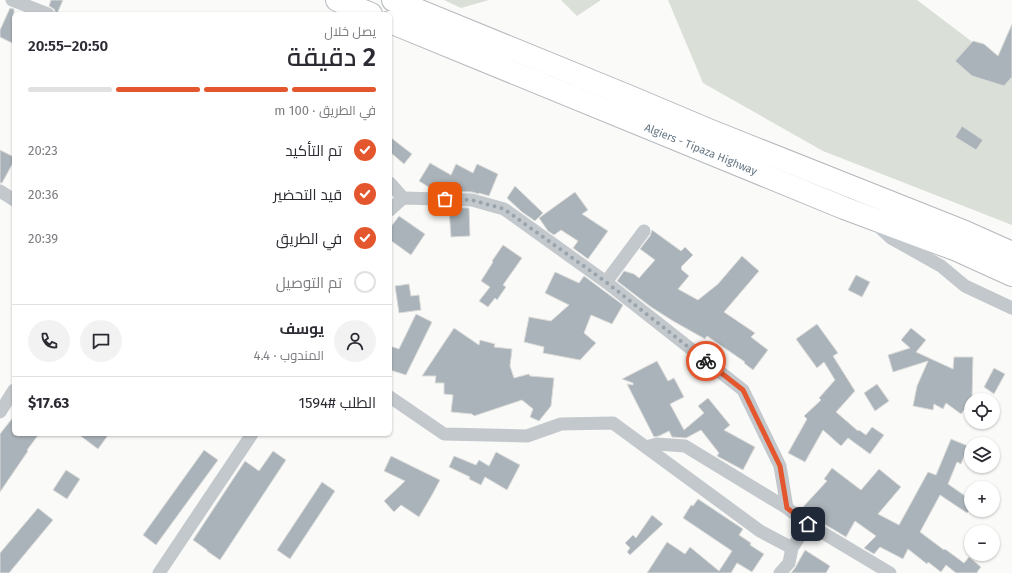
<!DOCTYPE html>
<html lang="ar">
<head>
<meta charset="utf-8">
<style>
	body { margin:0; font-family:"Fira Sans",Cairo,sans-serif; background:#f2f2f3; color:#2b2b33; direction:rtl; height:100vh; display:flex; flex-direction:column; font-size:15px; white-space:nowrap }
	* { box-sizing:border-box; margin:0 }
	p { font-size:13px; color:#7c7c81 }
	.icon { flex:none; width:22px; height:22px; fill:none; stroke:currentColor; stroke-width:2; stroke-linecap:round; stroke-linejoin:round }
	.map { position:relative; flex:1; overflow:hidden; direction:ltr }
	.sheet { position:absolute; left:12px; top:12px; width:380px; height:424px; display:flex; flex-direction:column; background:#fff; border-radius:6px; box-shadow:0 1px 3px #0004; direction:rtl }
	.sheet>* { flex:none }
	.tools { position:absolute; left:964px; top:393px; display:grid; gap:8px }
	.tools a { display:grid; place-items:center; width:36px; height:36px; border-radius:50%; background:#fff; box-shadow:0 1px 3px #0004; font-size:20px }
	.pin { position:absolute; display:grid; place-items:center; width:34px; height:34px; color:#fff; margin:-17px; border-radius:8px; box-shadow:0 2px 6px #0006 }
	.courier { position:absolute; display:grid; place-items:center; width:40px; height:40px; margin:-20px; border:3px solid #e4572e; border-radius:50%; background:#fff; color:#222; box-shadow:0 1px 5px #0007 }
	.headline em { font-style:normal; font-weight:600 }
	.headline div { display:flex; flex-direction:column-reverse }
	.headline { display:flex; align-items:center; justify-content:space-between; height:68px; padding:0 16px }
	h1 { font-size:26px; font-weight:600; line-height:30px }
	.bar { display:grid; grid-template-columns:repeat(4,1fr); gap:6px 4px; align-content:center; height:48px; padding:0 16px }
	.bar i { height:5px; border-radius:3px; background:#e1e1e2 }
	.bar .current { background:#e4572e }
	.bar p { grid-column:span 4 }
	.line { display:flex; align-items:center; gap:10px; padding:0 16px; border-top:1px solid #e1e1e2 }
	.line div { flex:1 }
	.round { display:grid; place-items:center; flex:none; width:42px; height:42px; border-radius:21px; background:#f2f2f3 }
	ol { padding:0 16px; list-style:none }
	li { display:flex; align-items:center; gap:12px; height:44px }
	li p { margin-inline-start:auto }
	li .icon { padding:4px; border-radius:50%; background:#e4572e; color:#fff; stroke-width:4 }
	li:last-child { color:#7c7c81 }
	li i { width:22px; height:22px; border:2px solid #e1e1e2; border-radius:50% }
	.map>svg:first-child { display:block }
	.green { fill:#dadfd7 }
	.building { fill:#aab3b9; stroke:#dcdcda }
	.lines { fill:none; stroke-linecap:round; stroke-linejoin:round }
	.motorway-casing { stroke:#b4b9bd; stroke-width:24 }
	.minor { stroke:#c3c8cc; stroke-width:13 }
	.motorway { stroke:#fff; stroke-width:22 }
	.done { stroke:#99a4ac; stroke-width:4; stroke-dasharray:0 7.2 }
	.route { stroke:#e4572e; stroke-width:5 }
	.labels { text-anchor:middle; stroke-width:4; stroke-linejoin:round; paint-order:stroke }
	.street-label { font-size:11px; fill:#657683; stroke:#fff }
</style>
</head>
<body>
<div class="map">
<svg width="1012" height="573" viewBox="0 0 1012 573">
	<rect width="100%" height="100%" fill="#fafaf8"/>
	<g class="green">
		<path d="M444 0H489L461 8Z"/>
		<path d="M561 0H601L577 16Z"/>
		<path d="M668 0H917L1012 72V225L823 151 703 83Z"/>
	</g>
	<g class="building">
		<path d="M51 0H63L57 14H56L54 9 49 6Z"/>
		<path d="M10 8 14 9V44L0 37V30Z"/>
		<path d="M1012 24V77L1004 86 972 76 955 61 973 41 984 44 998 56Z"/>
		<path d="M962 126 983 140 976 150 955 137Z"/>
		<path d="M390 137 412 154 404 164 390 152Z"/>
		<path d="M0 150 14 157V161L2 183H0Z"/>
		<path d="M430 163 451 175 456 164 473 173 477 164 498 174 489 196 479 193V194L472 192 435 191 419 181Z"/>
		<path d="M515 186 543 213 535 221 522 212 507 198Z"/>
		<path d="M575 192 588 210 582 214 608 231 588 259 573 248 578 241 561 230 554 235 548 231 539 218Z"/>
		<path d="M446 207 469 208 470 236 451 237 449 209Z"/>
		<path d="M399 216 425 234 411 255 390 240V228Z"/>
		<path d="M652 230 681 251 685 247 693 255 681 267 682 268 681 269 689 276 678 289 698 300 718 284 742 256 759 271 724 312 755 333 751 337 768 350 753 370 744 363 745 362 707 336 705 339 673 321 651 307 617 281 624 271 634 274 639 278 655 260 640 249 650 236Z"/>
		<path d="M503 245 522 258 503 285 506 287 497 300 495 298 488 307 479 301 490 287 481 281 493 262 492 261Z"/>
		<path d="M555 272 579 283 584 276 623 305 612 324 591 315 584 333 596 343 580 360 543 353 544 347 524 342 529 317 551 321 569 305 545 293Z"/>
		<path d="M856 275 870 282 862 297 848 290Z"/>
		<path d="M409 284 411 296 419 295 421 310 399 313 395 286Z"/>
		<path d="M416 314 432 322 406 375 390 370V346L399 349Z"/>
		<path d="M817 324 838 353 833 356 855 391 836 412 858 431 859 430 866 435 872 427 884 435 870 454 848 438 841 446 823 430 805 462 788 453 807 419 804 416 821 400 819 398 835 380 824 362 817 368 796 339Z"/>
		<path d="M454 328 479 345 480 340 495 344 494 347 512 349 510 366 514 378 529 374 530 376 554 378 551 406 539 421 530 417 533 409 522 400 474 416 472 414 451 412 453 395 444 394V383H435L436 376H422Z"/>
		<path d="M911 328 926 340 916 352 953 369 954 357H973L972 400 961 414 946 403 943 409 934 404 933 410 913 406 917 386 928 361 893 372 888 355 910 348 901 340Z"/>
		<path d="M657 361 668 381 674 378 684 397 670 404 684 430 704 413 698 406 708 398 730 425 724 430 755 447 743 470 717 456 719 453 701 430 686 438 672 437 669 431 659 436 654 437 627 384 633 385V383L622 379Z"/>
		<path d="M994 368 1005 374 994 394 984 387Z"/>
		<path d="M877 384 889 401 875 411 864 393Z"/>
		<path d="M14 416V434H39L27 450 28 451 0 492V434Z"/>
		<path d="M78 434H109L98 449Z"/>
		<path d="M951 439 968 446 961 464 957 462 948 484 971 500V508L967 513 940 495 920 532 944 550 945 549 964 563 969 557 981 567 977 572 978 573H956L946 565 941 572 928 562 927 564 908 549 903 559 880 547 874 554 864 548 876 536 855 521 846 537 816 519 803 507 827 481 824 479 832 468 861 490 879 469 901 487 878 514 899 525 928 472 936 475Z"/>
		<path d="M204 450 218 460 156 545 143 535Z"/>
		<path d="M273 451 286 460 220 560 207 551V550L193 540 245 461 259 471Z"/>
		<path d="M496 452 520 465 507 490 485 477 481 485 469 479 470 477 449 467 454 456 476 465 479 460 489 466Z"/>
		<path d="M391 456 440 480 432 495 419 517 401 505 394 512 384 501 405 481 384 471Z"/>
		<path d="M66 470 80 479 67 499 53 490Z"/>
		<path d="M322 482 335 491 290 559 277 550Z"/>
		<path d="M698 499 743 529 739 535 751 543 750 545 764 554 752 572 737 563 731 573H647L667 542 685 554 690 547 719 571 732 551 683 518 691 505 693 506Z"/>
		<path d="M38 508 53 520 9 573H0V553Z"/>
		<path d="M652 515 663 524 630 555 627 552 630 548 625 543 633 535 636 538Z"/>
		<path d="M805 550 830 566 826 573H791L795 568Z"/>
	</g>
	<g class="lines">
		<defs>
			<g id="motorway">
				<path d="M337 0 371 14"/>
				<path d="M393 0 628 96 711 131 965 232 1012 253"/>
				<path d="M390 22 844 208 957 250 1012 275"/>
			</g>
		</defs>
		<use href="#motorway" class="motorway-casing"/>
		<g class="minor">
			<path d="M12 0 48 14"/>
			<path d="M390 183 403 198"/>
			<path d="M0 191 14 200"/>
			<path d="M390 210 403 198 472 200 504 209 606 282 743 390 780 466 787 508 808 524 890 573"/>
			<path d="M877 225 891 238 941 266 965 286 1012 308"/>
			<path d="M606 282 644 231"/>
			<path d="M390 397 444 434 527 436 561 424 613 423 760 531 792 548"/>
			<path d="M0 412 14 390"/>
			<path d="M646 447 657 444 685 446 787 508"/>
			<path d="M159 573 252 434"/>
			<path d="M780 573 789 563 792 548 808 524"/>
		</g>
		<use href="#motorway" class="motorway"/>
	</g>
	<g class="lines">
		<path class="done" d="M445 199 472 200 504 209 606 282 706 361"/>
		<path class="route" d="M706 361 743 390 780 466 787 508 808 524"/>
	</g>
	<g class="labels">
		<g class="street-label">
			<text transform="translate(701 149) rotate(22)" y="4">Algiers - Tipaza Highway</text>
		</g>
	</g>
</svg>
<div class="tools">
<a><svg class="icon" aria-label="locate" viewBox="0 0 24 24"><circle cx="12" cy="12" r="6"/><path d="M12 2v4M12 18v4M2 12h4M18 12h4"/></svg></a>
<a><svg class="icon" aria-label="layers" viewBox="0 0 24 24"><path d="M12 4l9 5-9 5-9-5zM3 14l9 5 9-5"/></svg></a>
<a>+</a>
<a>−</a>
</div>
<div class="pin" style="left:445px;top:199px;background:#ea580c"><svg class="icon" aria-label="bag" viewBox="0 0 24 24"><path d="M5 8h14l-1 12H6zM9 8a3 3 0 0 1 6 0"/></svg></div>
<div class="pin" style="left:808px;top:524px;background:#1f2937"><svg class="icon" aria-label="home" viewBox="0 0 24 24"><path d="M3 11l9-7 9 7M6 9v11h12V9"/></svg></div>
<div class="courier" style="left:706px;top:361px"><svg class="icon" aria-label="bike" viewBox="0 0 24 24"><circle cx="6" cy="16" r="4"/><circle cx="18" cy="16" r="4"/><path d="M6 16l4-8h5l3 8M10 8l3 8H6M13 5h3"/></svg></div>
<section class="sheet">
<div class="headline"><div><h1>2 دقيقة</h1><p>يصل خلال</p></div><em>20:50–20:55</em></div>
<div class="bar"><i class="current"></i><i class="current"></i><i class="current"></i><i></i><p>في الطريق · 100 m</p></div>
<ol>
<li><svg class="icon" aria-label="check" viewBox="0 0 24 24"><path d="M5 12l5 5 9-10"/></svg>تم التأكيد<p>20:23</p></li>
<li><svg class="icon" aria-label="check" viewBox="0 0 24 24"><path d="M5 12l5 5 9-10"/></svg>قيد التحضير<p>20:36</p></li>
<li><svg class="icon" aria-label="check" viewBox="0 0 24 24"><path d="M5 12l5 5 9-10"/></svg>في الطريق<p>20:39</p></li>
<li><i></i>تم التوصيل</li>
</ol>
<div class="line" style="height:72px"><a class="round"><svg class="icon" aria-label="person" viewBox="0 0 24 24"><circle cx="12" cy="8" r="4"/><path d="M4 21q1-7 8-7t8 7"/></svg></a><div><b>يوسف</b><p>المندوب · 4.4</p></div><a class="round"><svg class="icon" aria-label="chat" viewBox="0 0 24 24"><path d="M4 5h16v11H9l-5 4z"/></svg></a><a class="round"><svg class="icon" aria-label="phone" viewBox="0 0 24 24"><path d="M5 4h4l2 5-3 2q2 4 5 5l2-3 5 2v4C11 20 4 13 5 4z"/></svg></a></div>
<div class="line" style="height:52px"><div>الطلب #1594</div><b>$17.63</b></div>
</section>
</div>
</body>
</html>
